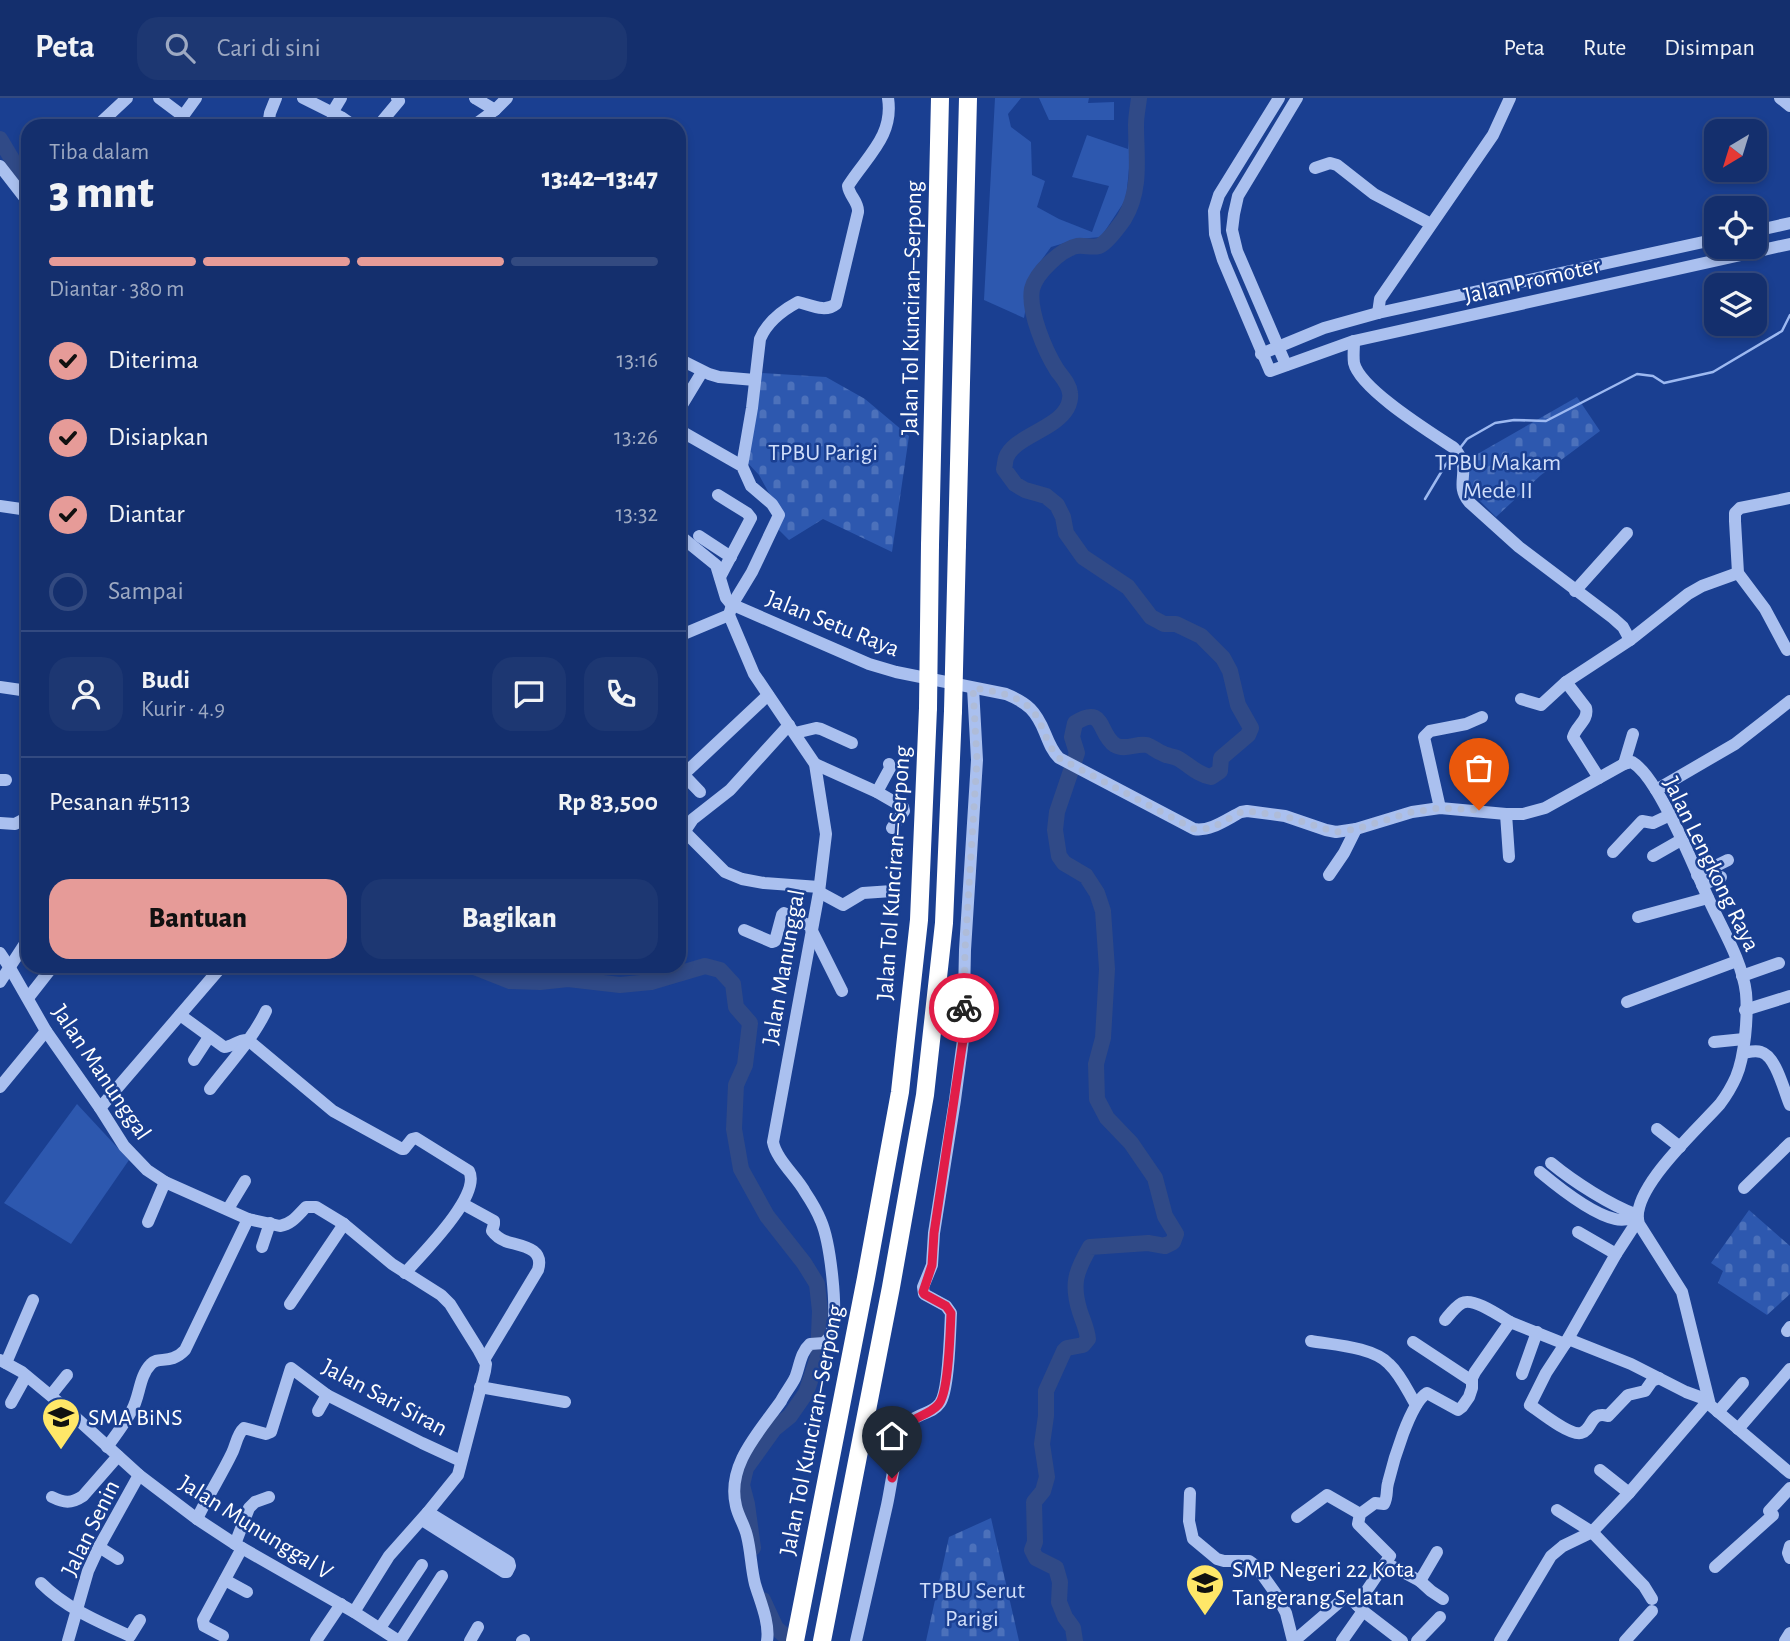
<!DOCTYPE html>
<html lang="id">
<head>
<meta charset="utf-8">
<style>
	body { margin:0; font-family:"Alegreya Sans",sans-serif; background:#1d3772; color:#f1f3f6; height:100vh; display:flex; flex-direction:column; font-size:26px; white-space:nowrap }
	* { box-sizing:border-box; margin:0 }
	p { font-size:23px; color:#9da9c2 }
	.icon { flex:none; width:38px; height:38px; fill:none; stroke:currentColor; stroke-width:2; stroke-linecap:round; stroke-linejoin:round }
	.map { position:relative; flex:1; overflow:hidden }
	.drawer { position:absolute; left:21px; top:21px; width:665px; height:854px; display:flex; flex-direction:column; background:#142f6d; border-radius:21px; box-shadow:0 4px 10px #0003,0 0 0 2px #334a80 }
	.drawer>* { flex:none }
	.needle { width:46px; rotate:218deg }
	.controls { position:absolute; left:1704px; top:21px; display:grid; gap:14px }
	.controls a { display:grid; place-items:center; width:63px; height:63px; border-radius:14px; background:#142f6d; box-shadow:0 4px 10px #0003,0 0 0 2px #334a80; font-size:35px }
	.pin { position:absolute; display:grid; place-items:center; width:60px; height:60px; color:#fff; margin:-72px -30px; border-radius:50% 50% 50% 0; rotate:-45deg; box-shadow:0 0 7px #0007 }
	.pin .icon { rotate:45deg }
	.courier { position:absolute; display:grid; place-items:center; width:70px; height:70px; margin:-35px; border:5px solid #e11d48; border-radius:50%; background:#fff; color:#222; box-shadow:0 2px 9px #0007 }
	.overview em { font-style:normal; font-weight:800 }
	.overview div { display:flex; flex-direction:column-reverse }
	.overview { display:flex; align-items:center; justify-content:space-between; height:119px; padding:0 28px }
	h1 { font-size:46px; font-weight:800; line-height:52px }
	.bar { display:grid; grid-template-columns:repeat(4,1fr); gap:10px 7px; align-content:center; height:84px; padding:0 28px }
	.bar i { height:9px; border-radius:5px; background:#334a80 }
	.bar .selected { background:#e69b98 }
	.bar p { grid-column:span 4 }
	.line { display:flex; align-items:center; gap:18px; padding:0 28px; border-top:2px solid #334a80 }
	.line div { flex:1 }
	.round { display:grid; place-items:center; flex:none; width:74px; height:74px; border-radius:21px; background:#1d3772 }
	ol { padding:0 28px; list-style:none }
	li { display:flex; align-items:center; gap:21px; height:77px }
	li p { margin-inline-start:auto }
	li .icon { padding:7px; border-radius:50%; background:#e69b98; color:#111; stroke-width:4 }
	li:last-child { color:#9da9c2 }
	li i { width:38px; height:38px; border:4px solid #334a80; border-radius:50% }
	.button { display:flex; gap:14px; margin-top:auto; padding:14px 28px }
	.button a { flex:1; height:80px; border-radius:21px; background:#e69b98; color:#111; font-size:28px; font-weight:800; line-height:80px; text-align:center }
	.button a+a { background:#1d3772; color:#f1f3f6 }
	header { display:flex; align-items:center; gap:42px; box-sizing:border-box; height:98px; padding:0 35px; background:#142f6d; border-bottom:2px solid #334a80 }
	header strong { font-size:33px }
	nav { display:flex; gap:38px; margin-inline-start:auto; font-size:24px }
	.search { width:490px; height:63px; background:#1d3772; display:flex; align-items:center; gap:18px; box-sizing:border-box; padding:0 24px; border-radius:21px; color:#9da9c2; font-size:26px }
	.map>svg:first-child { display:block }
	.grass { fill:#2d58af }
	.cemetery { fill:url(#cemetery-stones) }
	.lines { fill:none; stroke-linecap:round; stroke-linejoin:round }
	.stream { stroke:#9db9f1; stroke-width:2.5 }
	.river { stroke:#304a87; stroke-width:16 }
	.minor { stroke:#aac0ef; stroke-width:12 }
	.highway { stroke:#fff; stroke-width:18 }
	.highway-bridge { stroke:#fff; stroke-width:18 }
	.done { stroke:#afbcd8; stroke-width:7; stroke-dasharray:0 12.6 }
	.route { stroke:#e11d48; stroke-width:9 }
	.labels { text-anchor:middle; stroke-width:5; stroke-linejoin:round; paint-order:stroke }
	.street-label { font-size:24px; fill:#fff; stroke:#1a3f91 }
	.park-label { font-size:24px; fill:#d0defa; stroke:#1a3f91 }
	.poi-label { font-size:24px; fill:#fff; stroke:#1a3f91; text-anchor:start }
</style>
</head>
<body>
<header>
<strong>Peta</strong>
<div class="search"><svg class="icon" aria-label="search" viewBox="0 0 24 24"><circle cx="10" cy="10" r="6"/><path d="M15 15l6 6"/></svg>Cari di sini</div>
<nav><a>Peta</a><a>Rute</a><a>Disimpan</a></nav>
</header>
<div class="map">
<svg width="1790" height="1543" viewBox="0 0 1790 1543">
	<defs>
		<pattern id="cemetery-stones" width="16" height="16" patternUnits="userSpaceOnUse" patternTransform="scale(1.75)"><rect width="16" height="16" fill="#2d58af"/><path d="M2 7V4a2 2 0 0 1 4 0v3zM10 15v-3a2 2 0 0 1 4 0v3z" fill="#4c71bb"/></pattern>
	</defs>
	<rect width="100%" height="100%" fill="#1a3f91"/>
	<g class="grass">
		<path d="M995 0H1021L1008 16 1011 29 1031 44 1032 77 1045 83 1037 109 1059 121 1092 134 1109 88 1072 79 1087 37 1128 51 1133 0H1136L1126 101 1101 139 1078 141 1051 149 1032 175 1024 220 984 202Z"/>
		<path d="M1039 0H1089L1088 5 1114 4V22H1049Z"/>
		<path d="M77 1006 129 1062 71 1146 4 1105Z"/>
	</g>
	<g class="cemetery">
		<path d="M761 275 826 279 865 301 909 338 892 454 823 421 789 442 775 428 780 415 759 377 746 363Z"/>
		<path d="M1577 299 1600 333 1541 377 1496 419 1470 393 1467 362Z"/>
		<path d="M1749 1112 1790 1148V1196L1767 1217 1718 1185 1723 1173 1711 1165Z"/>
		<path d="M991 1420 1019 1543H926L949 1439Z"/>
	</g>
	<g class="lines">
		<g class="stream">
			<path d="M1460 350 1467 341 1495 325 1514 322 1546 323 1637 276 1653 278 1664 285 1713 274 1782 233 1790 217"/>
			<path d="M1425 401 1446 366 1453 358"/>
		</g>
		<g class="river">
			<path d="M0 41 28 88"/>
			<path d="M472 868 510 883 540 884 568 881 620 887 651 884 705 868 720 872 733 886 736 909 750 925 745 967 736 987 734 1031 741 1071 767 1118 804 1165 817 1186 820 1213 818 1259 806 1295 790 1318 774 1331 746 1370 742 1387 747 1406 753 1450"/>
			<path d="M763 1502 776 1530 791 1543"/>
			<path d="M1075 1543 1073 1530 1065 1519 1059 1504 1060 1484 1056 1470 1036 1460 1032 1452 1035 1444 1034 1404 1043 1393 1047 1379 1042 1346 1046 1318V1293L1064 1253 1067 1250 1083 1247 1088 1241C1087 1231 1083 1223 1080 1214 1071 1186 1076 1173 1090 1149L1148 1145 1165 1148 1173 1144 1176 1136 1165 1118 1155 1080 1131 1045 1107 1020 1097 1001 1096 966 1103 940 1107 871 1103 813 1097 795 1086 778 1064 765 1059 758 1055 732 1057 714 1077 655 1072 639 1075 625C1105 606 1098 636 1115 647 1125 653 1136 645 1147 647 1153 649 1156 653 1162 655 1166 658 1172 658 1177 660 1190 667 1196 676 1211 679L1220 673 1221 660 1248 637 1251 630 1238 607 1230 573 1223 560 1201 538 1176 526H1164L1151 519 1128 489 1083 459 1066 435 1063 419 1057 407 1046 398 1025 392 1015 386 1004 371C1005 367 1005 363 1006 360 1013 339 1055 332 1067 310 1069 307 1071 299 1070 295 1069 286 1062 279 1057 272 1045 253 1028 213 1032 191 1036 175 1061 151 1077 148 1084 147 1092 150 1099 148 1107 145 1119 128 1124 121 1142 92 1136 58 1136 27 1136 18 1138 9 1139 0"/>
		</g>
		<g class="minor">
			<path d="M159 0 183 18"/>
			<path d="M303 0 341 19 354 28"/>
			<path d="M475 0 495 12"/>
			<path d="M1279 0 1219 97 1214 113 1215 136 1223 162 1270 273 1354 243 1790 146"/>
			<path d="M1780 0 1790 8"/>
			<path d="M332 15 341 0"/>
			<path d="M97 28 127 0"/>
			<path d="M183 28V18L196 0"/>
			<path d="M268 28 270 15 276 0"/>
			<path d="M378 28 399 3 397 0"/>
			<path d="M473 28 495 12 507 0"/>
			<path d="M0 68 28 104"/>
			<path d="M1315 70 1330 65 1337 67 1374 96 1431 126"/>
			<path d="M1755 133 1790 125"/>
			<path d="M1378 215 1380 201 1493 37 1510 0"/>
			<path d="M1354 243C1354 250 1353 258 1354 265 1360 291 1430 334 1454 350 1474 372 1453 385 1469 404L1519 449 1613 520 1623 529 1630 542"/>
			<path d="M1261 256 1324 230 1378 215 1717 141"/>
			<path d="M679 261 709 276 719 279 755 282"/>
			<path d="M1286 267 1237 153 1232 132 1234 116 1238 98 1297 0"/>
			<path d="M679 312 702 274"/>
			<path d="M679 332 742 368 751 388 772 406 779 417 752 474 732 507 729 517 754 576 815 666 826 736 819 794 773 1044C776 1061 797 1079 805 1094 811 1103 817 1113 821 1123 830 1144 839 1215 831 1236 830 1240 827 1242 824 1245L810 1246C800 1255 800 1268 795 1280 791 1288 785 1295 781 1303 760 1333 726 1367 736 1408 738 1418 745 1428 747 1438 751 1454 751 1470 755 1486 760 1503 770 1525 767 1543"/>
			<path d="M742 368 752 310 760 241C767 224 783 212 798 204 811 207 825 215 836 206L858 114C859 104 849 98 848 88 867 58 894 38 888 0"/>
			<path d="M718 397 747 415 751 420 720 479"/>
			<path d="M0 408 28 412"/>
			<path d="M679 437 716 467 726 500 731 506 869 566 896 574 1006 596C1028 605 1036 613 1045 635 1049 645 1052 653 1059 660L1194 731C1210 734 1227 721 1241 714L1247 713 1285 718 1326 732 1336 734 1356 731 1412 714 1440 710 1506 716H1523L1545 710 1624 666 1632 664C1642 670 1650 682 1656 692 1677 726 1692 765 1709 802 1722 831 1742 862 1746 895 1748 918 1745 958 1736 979 1732 988 1726 998 1720 1006 1699 1030 1628 1093 1639 1126L1682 1194 1710 1307 1790 1375"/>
			<path d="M699 438 731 459"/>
			<path d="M1575 493 1627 435"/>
			<path d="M679 538 729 517"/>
			<path d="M1787 552 1765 511 1738 475 1735 423V415L1740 410 1790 400"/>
			<path d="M1566 584 1586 610C1589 622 1576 628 1573 639L1599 680"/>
			<path d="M0 589 28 593"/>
			<path d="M1521 601 1541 607 1566 584 1630 542 1688 496 1702 488 1738 475"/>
			<path d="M795 635 816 630 821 631 852 645"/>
			<path d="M815 666 877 694 903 709 904 713 892 730"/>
			<path d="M1624 666 1633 636"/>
			<path d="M679 672 700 694"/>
			<path d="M683 677 768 597"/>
			<path d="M0 682H6"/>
			<path d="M1656 692 1735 646 1790 603"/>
			<path d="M877 694 890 670 889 666"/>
			<path d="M1440 710 1424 639 1430 633 1466 626 1482 619"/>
			<path d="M1506 716 1509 759"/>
			<path d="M0 725 15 726 28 719"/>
			<path d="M679 728 725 774 742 781 764 785 819 789"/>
			<path d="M679 742 693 721 730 692 789 627"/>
			<path d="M1613 754 1642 723 1653 725 1670 717"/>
			<path d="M1653 758 1681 742"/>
			<path d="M1329 777 1344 755 1356 731"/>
			<path d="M1697 777 1728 762"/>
			<path d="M1702 787 1721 779"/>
			<path d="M819 794 843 807 863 795 892 793"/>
			<path d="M1638 819 1708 800"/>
			<path d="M811 831 842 893"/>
			<path d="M744 832 772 844 775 843 782 817 784 815 812 829"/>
			<path d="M0 855 10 870 46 933 100 1010 124 1048 147 1072 165 1084 248 1121 280 1128C292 1126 298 1117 306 1109H316L344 1126 392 1166 441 1197 450 1206 478 1251 486 1266 485 1273 458 1377 428 1414 389 1458 354 1514"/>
			<path d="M1742 878 1779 865"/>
			<path d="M0 884 28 841"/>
			<path d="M28 900 53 868"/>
			<path d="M1627 904 1737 863"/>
			<path d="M1745 912 1790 898"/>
			<path d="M180 917 224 949C233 949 238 941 248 942L333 1013 402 1051H404L412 1041 416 1040 469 1073C482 1097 422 1156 405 1175"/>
			<path d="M1714 944 1744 941"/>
			<path d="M1744 955C1749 954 1755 952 1761 954 1776 958 1784 993 1790 1007"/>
			<path d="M194 962 209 939"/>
			<path d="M0 989 46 933"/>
			<path d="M210 991C229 966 252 942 266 913"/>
			<path d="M100 1010 222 868"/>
			<path d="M1657 1031 1680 1049"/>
			<path d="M1551 1065C1574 1084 1610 1107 1637 1117"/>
			<path d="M1540 1074C1558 1089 1592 1116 1615 1121 1623 1123 1630 1121 1637 1120"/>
			<path d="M1744 1090 1790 1045"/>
			<path d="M463 1106 494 1123V1126L492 1133C495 1137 500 1141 505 1143 520 1148 545 1149 538 1172L484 1262"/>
			<path d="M228 1111 245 1083"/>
			<path d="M148 1124 165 1084"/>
			<path d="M1578 1134 1616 1156"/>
			<path d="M262 1149 270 1125"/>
			<path d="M290 1206 344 1126"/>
			<path d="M1445 1222C1450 1216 1455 1209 1462 1205 1473 1199 1500 1218 1510 1224"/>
			<path d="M1787 1233 1790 1229"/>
			<path d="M1568 1241 1631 1266 1686 1294 1708 1302"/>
			<path d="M1311 1243C1334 1247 1373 1249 1389 1266 1401 1277 1408 1294 1416 1307"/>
			<path d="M1413 1244 1472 1283"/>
			<path d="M1565 1246 1546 1275 1530 1307C1540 1314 1570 1338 1581 1335 1593 1332 1590 1312 1608 1318L1628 1297 1645 1293 1652 1283 1659 1280"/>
			<path d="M0 1262 22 1274 63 1308 139 1377 197 1421 235 1446 354 1514 399 1543"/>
			<path d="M6 1265 33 1202"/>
			<path d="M1522 1276 1537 1234"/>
			<path d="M480 1289 565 1304"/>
			<path d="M51 1297 67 1277"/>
			<path d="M11 1305 26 1278"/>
			<path d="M318 1313 327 1297"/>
			<path d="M1718 1314 1743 1285"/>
			<path d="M1738 1331 1790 1271"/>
			<path d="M107 1349C116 1337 125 1325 132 1312 140 1298 139 1278 151 1266 158 1258 171 1267 185 1252L248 1121"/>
			<path d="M1600 1372 1629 1395"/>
			<path d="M1190 1395 1189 1423 1193 1441 1217 1461 1224 1463H1249L1256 1468 1276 1496 1286 1515 1293 1543"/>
			<path d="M52 1399C64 1405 71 1406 83 1398L118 1358"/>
			<path d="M1557 1412 1592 1434 1644 1488 1652 1501"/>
			<path d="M1297 1419 1327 1397 1360 1416"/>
			<path d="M197 1421C207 1399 221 1378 232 1355 236 1347 237 1336 244 1330L266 1336 271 1334 291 1270 327 1297 422 1345 461 1363"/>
			<path d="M422 1422 504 1474H507L510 1468 509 1464 428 1414"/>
			<path d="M235 1446 249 1410 255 1404 269 1399"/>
			<path d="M1790 1448 1788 1455 1790 1460"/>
			<path d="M99 1449 118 1461"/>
			<path d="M1386 1465 1420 1483 1431 1493 1443 1501"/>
			<path d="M1715 1469 1773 1417 1769 1413 1790 1390"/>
			<path d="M225 1482 247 1494"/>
			<path d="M1420 1483 1437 1454"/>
			<path d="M41 1485C66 1510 97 1523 130 1538L140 1522"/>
			<path d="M1357 1507 1390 1458 1358 1426 1360 1416 1375 1405 1384 1406C1388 1399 1386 1392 1388 1385 1393 1364 1410 1305 1427 1295L1458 1312 1462 1309 1469 1299 1472 1290V1280L1475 1274 1510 1224 1565 1246 1616 1156 1638 1122"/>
			<path d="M380 1530 422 1467"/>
			<path d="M223 1538 204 1528 203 1522 242 1450"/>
			<path d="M68 1543 88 1473 99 1449 139 1377"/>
			<path d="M316 1543 341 1506"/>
			<path d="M400 1543 442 1478"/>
			<path d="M470 1543 478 1529"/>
			<path d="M522 1543 524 1542"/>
			<path d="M856 1543C866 1498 877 1452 887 1407 892 1384 895 1350 906 1329 913 1315 932 1317 940 1305 949 1293 950 1233 951 1215L946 1208 924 1196 923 1189 932 1167 934 1135 955 1002 963 942 965 852 977 662 973 590"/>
			<path d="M1294 1543 1343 1501H1351L1363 1513 1402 1543"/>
			<path d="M1342 1543 1363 1513"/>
			<path d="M1417 1543 1440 1519"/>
			<path d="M1500 1543 1551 1458 1563 1448 1592 1434 1629 1395 1708 1303"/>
			<path d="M1625 1543 1652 1513"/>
			<path d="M1785 1543 1790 1535"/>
		</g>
		<g class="highway">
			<path d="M930 447 940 0"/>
			<path d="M957 447 968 0"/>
			<path d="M795 1543 866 1180 900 994 919 822 928 610"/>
			<path d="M822 1543 891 1189 925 997 944 825 953 613"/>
		</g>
		<g class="highway-bridge">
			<path d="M928 610 930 447"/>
			<path d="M953 613 957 447"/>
		</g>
	</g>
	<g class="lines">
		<path class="done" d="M964 910 965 852 977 662 973 590C1000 594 1030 598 1041 627 1046 638 1050 651 1059 660L1194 731C1210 734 1227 721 1241 714L1247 713 1284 718 1336 734 1356 731 1412 714 1440 710 1479 712"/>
		<path class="route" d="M892 1380 906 1328C915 1318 929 1317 938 1307 949 1296 950 1234 951 1215L946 1208 924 1196 923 1194 932 1167 934 1135 963 942 964 910"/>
	</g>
	<defs>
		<symbol id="school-pin" viewBox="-11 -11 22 30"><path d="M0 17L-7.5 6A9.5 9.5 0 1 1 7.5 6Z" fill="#ffe768" stroke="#1a3f91"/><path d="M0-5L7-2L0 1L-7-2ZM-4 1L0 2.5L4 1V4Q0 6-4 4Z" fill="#111"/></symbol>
	</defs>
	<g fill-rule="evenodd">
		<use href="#school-pin" x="39" y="1297" width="44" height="60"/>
		<use href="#school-pin" x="1183" y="1463" width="44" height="60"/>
	</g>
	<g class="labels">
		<g class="street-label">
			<text transform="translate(1532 182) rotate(-13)" y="8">Jalan Promoter</text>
			<text transform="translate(911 210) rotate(-89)" y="8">Jalan Tol Kunciran–Serpong</text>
			<text transform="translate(833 525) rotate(22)" y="8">Jalan Setu Raya</text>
			<text transform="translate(1712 766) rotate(64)" y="8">Jalan Lengkong Raya</text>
			<text transform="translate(893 775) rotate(-86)" y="8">Jalan Tol Kunciran–Serpong</text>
			<text transform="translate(783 869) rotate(-80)" y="8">Jalan Manunggal</text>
			<text transform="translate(102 974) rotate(56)" y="8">Jalan Manunggal</text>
			<text transform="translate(385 1299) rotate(28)" y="8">Jalan Sari Siran</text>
			<text transform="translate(811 1332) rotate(-79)" y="8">Jalan Tol Kunciran–Serpong</text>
			<text transform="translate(256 1429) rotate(32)" y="8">Jalan Mununggal V</text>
			<text transform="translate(90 1430) rotate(-64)" y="8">Jalan Senin</text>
		</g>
		<g class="park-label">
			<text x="823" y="362">TPBU Parigi</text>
			<text x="1498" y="372">TPBU Makam<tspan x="1498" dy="28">Mede II</tspan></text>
			<text x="972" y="1500">TPBU Serut<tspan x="972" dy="28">Parigi</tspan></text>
		</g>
		<g class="poi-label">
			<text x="88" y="1327">SMA BiNS</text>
			<text x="1232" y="1479">SMP Negeri 22 Kota<tspan x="1232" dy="28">Tangerang Selatan</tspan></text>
		</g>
	</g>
</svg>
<div class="controls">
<a><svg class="needle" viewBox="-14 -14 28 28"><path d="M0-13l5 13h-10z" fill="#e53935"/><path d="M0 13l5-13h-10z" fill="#9da9c2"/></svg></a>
<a><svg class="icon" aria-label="locate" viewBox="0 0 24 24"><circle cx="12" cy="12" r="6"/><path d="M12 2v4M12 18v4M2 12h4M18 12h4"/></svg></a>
<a><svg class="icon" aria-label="layers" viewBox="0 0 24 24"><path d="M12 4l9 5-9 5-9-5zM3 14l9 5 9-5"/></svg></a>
</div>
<div class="pin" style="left:1479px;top:712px;background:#ea580c"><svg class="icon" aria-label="bag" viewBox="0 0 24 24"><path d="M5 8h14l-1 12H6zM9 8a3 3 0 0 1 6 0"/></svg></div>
<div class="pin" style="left:892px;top:1380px;background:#1f2937"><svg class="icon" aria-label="home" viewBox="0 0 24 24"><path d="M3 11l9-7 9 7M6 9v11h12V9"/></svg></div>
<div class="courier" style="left:964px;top:910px"><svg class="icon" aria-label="bike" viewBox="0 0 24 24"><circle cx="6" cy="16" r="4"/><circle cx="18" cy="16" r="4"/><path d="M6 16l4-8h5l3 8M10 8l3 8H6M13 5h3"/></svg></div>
<section class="drawer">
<div class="overview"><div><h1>3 mnt</h1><p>Tiba dalam</p></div><em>13:42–13:47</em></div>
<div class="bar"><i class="selected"></i><i class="selected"></i><i class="selected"></i><i></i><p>Diantar · 380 m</p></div>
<ol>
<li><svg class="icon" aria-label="check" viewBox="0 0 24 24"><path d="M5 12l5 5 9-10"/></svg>Diterima<p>13:16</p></li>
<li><svg class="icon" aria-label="check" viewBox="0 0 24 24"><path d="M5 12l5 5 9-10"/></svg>Disiapkan<p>13:26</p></li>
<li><svg class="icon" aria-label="check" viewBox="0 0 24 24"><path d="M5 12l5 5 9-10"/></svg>Diantar<p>13:32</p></li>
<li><i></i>Sampai</li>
</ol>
<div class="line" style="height:126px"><a class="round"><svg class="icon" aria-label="person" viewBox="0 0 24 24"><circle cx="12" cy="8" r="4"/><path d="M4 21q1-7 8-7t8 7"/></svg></a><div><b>Budi</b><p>Kurir · 4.9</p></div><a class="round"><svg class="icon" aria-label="chat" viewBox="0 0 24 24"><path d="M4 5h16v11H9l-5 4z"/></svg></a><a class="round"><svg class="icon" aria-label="phone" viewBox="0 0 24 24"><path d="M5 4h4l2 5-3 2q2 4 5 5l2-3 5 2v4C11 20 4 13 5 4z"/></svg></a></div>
<div class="line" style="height:91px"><div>Pesanan #5113</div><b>Rp 83,500</b></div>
<div class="button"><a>Bantuan</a><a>Bagikan</a></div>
</section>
</div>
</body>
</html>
